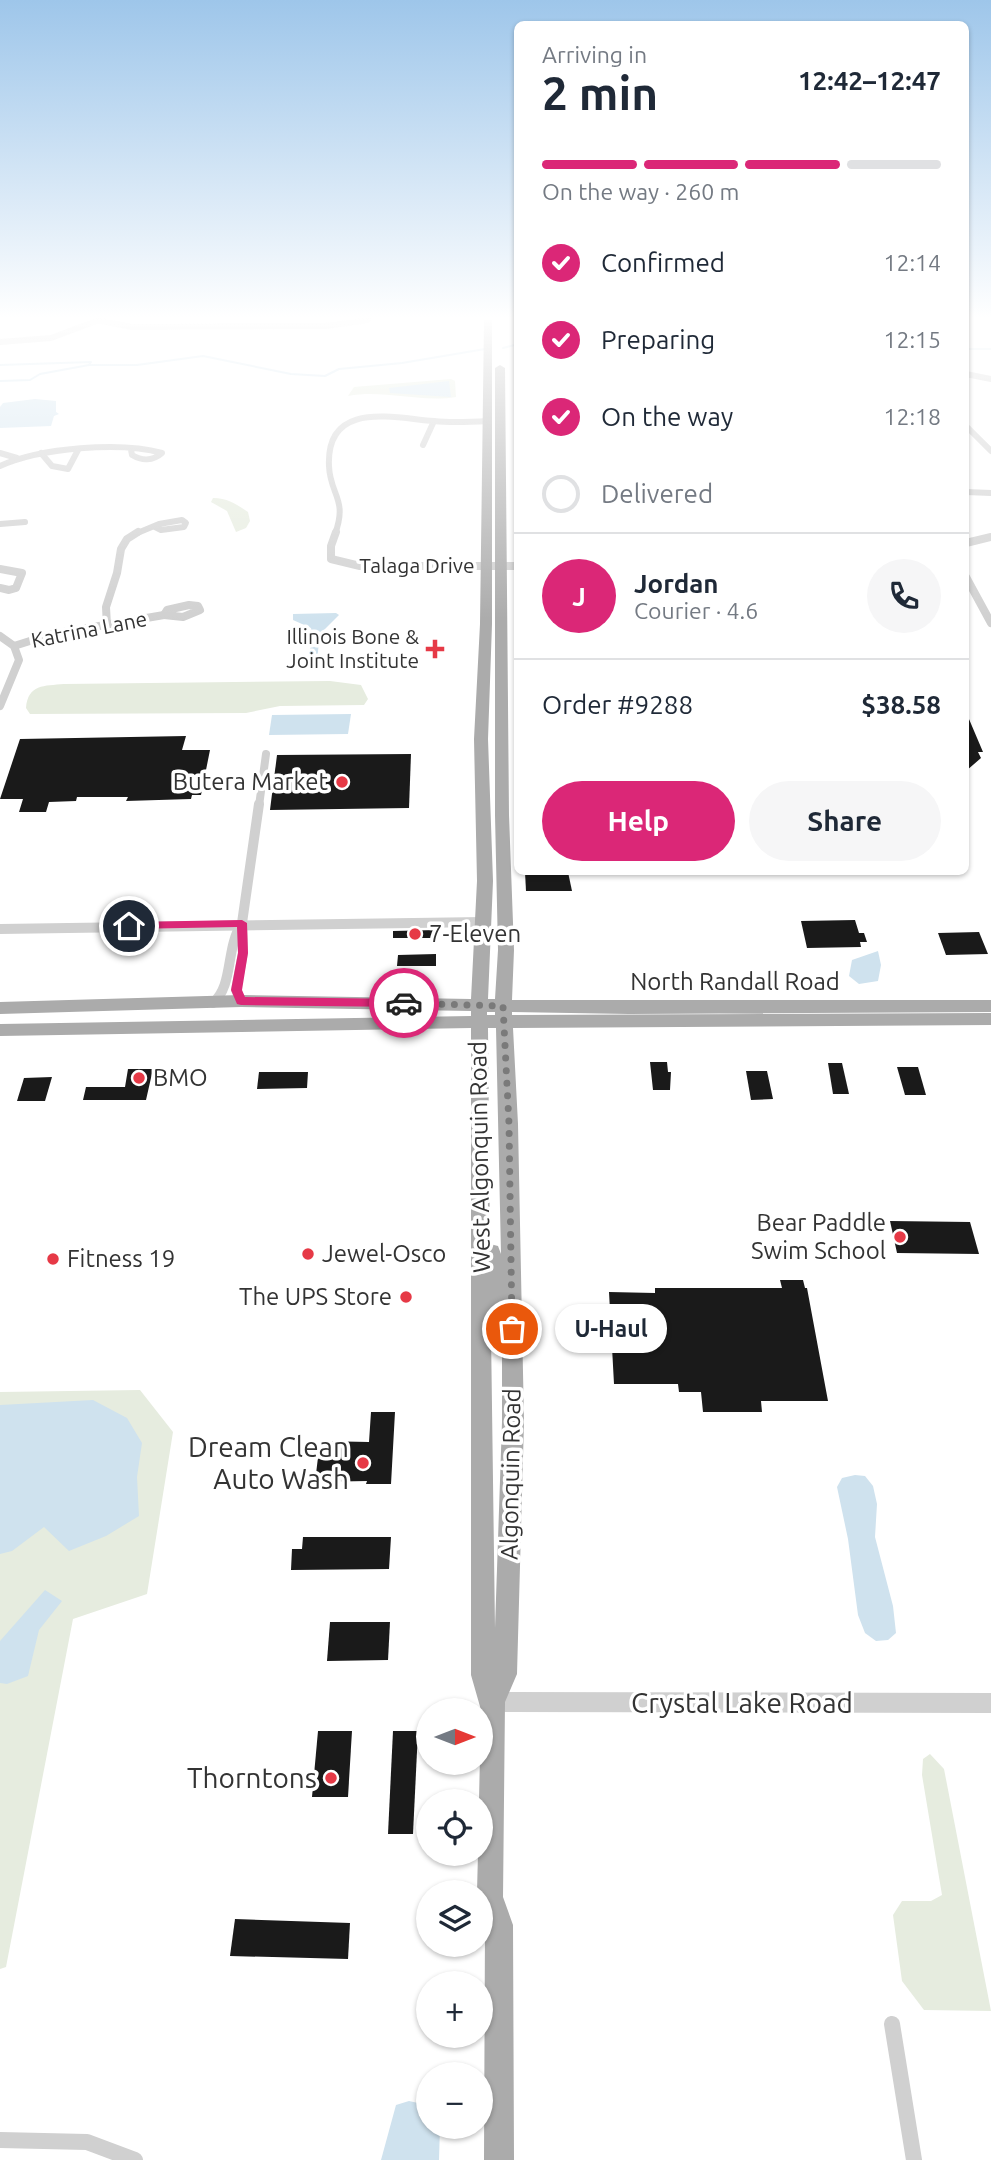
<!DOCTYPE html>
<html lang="en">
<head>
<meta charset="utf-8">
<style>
	body { margin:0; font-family:Ubuntu,sans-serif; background:#f6f6f7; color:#1f2937; height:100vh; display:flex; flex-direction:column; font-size:26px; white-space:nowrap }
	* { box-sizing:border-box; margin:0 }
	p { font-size:23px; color:#747a83 }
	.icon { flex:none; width:38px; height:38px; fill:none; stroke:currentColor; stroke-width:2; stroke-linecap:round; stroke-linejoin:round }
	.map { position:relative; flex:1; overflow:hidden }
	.drawer { position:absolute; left:514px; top:21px; width:455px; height:854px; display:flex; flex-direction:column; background:#fff; border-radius:10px; box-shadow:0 2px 5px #0004 }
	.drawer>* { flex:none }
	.needle { width:46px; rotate:90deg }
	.tools { position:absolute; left:416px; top:1698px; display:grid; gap:14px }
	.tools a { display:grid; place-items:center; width:77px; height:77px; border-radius:50%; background:#fff; box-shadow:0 2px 5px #0004; font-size:35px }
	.pin { position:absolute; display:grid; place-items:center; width:60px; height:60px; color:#fff; margin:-30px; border:4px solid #fff; border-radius:50%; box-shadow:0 2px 7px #0007 }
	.courier { position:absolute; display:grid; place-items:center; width:70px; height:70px; margin:-35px; border:5px solid #db2777; border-radius:50%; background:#fff; color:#222; box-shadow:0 2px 9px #0007 }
	.bubble { position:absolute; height:49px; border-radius:24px; background:#fff; box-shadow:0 2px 5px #0004; font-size:23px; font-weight:600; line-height:49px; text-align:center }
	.headline em { font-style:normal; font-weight:600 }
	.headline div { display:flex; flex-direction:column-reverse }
	.headline { display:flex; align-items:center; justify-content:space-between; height:119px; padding:0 28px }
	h1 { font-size:46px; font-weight:600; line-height:52px }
	.bar { display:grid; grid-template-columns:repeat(4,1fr); gap:10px 7px; align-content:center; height:84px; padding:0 28px }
	.bar i { height:9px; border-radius:5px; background:#e0e1e3 }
	.bar .current { background:#db2777 }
	.bar p { grid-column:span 4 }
	.line { display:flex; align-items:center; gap:18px; padding:0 28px; border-top:2px solid #e0e1e3 }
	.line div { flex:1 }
	.round { display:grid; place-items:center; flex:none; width:74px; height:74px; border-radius:37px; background:#f6f6f7 }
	ol { padding:0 28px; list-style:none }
	li { display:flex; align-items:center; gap:21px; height:77px }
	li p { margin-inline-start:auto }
	li .icon { padding:7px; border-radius:50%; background:#db2777; color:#fff; stroke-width:4 }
	li:last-child { color:#747a83 }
	li i { width:38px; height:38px; border:4px solid #e0e1e3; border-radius:50% }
	.cta { display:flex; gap:14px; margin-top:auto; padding:14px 28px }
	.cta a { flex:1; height:80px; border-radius:42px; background:#db2777; color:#fff; font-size:28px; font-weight:600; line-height:80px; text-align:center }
	.cta a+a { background:#f6f6f7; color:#1f2937 }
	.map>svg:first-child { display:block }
	.green { fill:#e6ecdf }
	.water { fill:#cfe2ee }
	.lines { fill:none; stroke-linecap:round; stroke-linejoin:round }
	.stream { stroke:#cfe2ee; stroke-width:2 }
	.building { fill:#1a1a1a }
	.minor-far3 { stroke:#d0d0d0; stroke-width:6 }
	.minor-far2 { stroke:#d0d0d0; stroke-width:8 }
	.minor-far1 { stroke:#d0d0d0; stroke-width:10 }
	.minor { stroke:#d0d0d0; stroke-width:16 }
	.tertiary { fill:#d0d0d0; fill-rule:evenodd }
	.primary { fill:#ababab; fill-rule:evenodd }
	.route { fill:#db2777 }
	.done { stroke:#7a7a7a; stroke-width:7; stroke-dasharray:0 12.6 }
	.poi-dot { fill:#e63946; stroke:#fff; stroke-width:2.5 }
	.labels { text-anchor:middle; stroke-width:7; stroke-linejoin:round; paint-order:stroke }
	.far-street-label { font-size:21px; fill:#333; stroke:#fff }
	.far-poi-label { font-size:21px; fill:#333; stroke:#fff; text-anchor:end }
	.poi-label { font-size:24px; fill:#333; stroke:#fff; text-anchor:start }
	.street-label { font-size:24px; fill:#333; stroke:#fff }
	.near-poi-label { font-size:28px; fill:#333; stroke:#fff; text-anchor:end }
	.near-street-label { font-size:28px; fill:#333; stroke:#fff }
</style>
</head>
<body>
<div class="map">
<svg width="991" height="2160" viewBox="0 0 991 2160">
	<rect width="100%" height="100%" fill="#fff"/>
	<g class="green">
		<path d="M451 379 455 381 456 397C420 403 384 389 348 396L354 387Z"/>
		<path d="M213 498C228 498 236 504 248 512L250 521 246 528 236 532 227 511 211 502Z"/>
		<path d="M330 681 361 685 368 699 364 705 280 706 246 713 30 714 26 708C28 684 44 686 64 684Z"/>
		<path d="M140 1390 173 1432 147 1594 73 1619 6 1967 0 1969V1392Z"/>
		<path d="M930 1754 944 1769 991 2011 924 2010 902 1981 893 1915 902 1901H931L942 1895 922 1775 923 1759Z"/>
	</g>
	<g class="water">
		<path d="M449 381 451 397 390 393 389 388Z"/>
		<path d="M35 399 56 401V412L59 414 54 416 51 426 0 428V407L3 403Z"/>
		<path d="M336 613 339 615 320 634 317 660 306 662 313 640 311 628 293 620V614Z"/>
		<path d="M351 714 348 734 269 735 272 715Z"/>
		<path d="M878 951 881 965 878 981 859 984 849 976 852 960Z"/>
		<path d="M93 1400 127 1418 142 1443 137 1477 139 1516 106 1536 69 1551 44 1527 12 1551 0 1554V1405Z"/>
		<path d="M855 1475 865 1476 873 1486 877 1504 875 1537 893 1606 896 1633 888 1640 876 1641 865 1633 858 1615 848 1539 837 1487 842 1478Z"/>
		<path d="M45 1590 62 1601 39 1630 28 1676 7 1684 0 1683V1641Z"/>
		<path d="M409 2101 427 2105 429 2126H440L439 2160H381L396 2105Z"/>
	</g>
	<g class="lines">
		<g class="stream">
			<path d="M503 348 518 344"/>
			<path d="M966 349H991"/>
			<path d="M0 365 91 362 89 365"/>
			<path d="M0 381 30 380 40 374 89 365H137L203 356 291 374 325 376 339 369 402 363 485 349"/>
		</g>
	</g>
	<g class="building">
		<path d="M966 712 983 752H978L981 758 966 771Z"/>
		<path d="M186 736 182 750H210L201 795H192L191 799 126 801 128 797H77L76 801 49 802 46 812H19L23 799H0L20 739Z"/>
		<path d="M411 754 409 808 270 810 277 755Z"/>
		<path d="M525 872H568L572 891H526Z"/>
		<path d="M855 920 859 933H864L867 942H860L861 947 807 948 801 921Z"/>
		<path d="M437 930 436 938H393V931Z"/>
		<path d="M979 932 988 954 946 955 938 933Z"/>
		<path d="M436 954V966H397L398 955Z"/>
		<path d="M650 1062H667L668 1072H671L670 1090H653Z"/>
		<path d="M828 1063H842L849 1094H833Z"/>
		<path d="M897 1067H918L926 1095H905Z"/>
		<path d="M128 1069H153L146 1100H83L86 1087H125Z"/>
		<path d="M746 1071H767L773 1099 751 1100Z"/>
		<path d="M259 1072H308L307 1088 257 1089Z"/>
		<path d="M52 1077 45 1101H17L24 1078Z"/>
		<path d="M890 1221 970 1222 979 1254 897 1253Z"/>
		<path d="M780 1280H803L805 1288H807L828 1401H761L762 1412H703L701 1392H679L678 1384H614L609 1292 655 1293V1288H782Z"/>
		<path d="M371 1412H395L391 1484H366L367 1481 315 1482 320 1441 369 1442Z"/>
		<path d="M303 1537H391L389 1569 291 1570 292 1549H302Z"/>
		<path d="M330 1622H390L388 1660 327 1661Z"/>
		<path d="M318 1731H352L348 1797H312Z"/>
		<path d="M393 1731H418L413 1834H388Z"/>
		<path d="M235 1919 350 1923 348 1959 230 1956Z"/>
	</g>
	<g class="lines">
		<g class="minor-far3">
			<path d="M97 320 132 327 326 326 368 320"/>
			<path d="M0 342 51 338 99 320"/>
			<path d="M966 374 991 379"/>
			<path d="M966 426 991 451"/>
			<path d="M423 445 434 421"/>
			<path d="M0 453 17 458"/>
			<path d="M41 453 52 466 68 469 78 450"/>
			<path d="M0 466C40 448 120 441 162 453 153 461 142 461 132 455L131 450"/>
			<path d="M966 492 991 493"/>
			<path d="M0 524 25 522"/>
			<path d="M135 534 159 524 182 520 186 523 184 527 161 530 155 527"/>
			<path d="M335 534C348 499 330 495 329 466 326 400 393 418 434 421 452 423 470 422 488 421"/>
		</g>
		<g class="minor-far2">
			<path d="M336 532 331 546V559L360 566H518"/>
			<path d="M966 543 991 537"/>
			<path d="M0 569 22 573 16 588 9 590 0 588"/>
			<path d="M966 577 991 623"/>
			<path d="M189 605 198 606 200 610 183 617 164 615 167 610Z"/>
			<path d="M107 626 106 607 117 573 121 549 127 539 138 532"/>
			<path d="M0 636 14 646 19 660 0 706"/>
			<path d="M14 646 52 634 164 615"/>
			<path d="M259 806 266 754"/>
		</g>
		<g class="minor-far1">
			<path d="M0 929 484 922"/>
			<path d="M241 1001 236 990 243 953 242 923 259 804"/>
			<path d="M213 1003C234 985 225 949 242 923"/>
		</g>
		<g class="minor">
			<path d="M892 2024 914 2160"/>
			<path d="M0 2140 87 2142 135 2160"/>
		</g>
		<path class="tertiary" d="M493 1692 991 1693V1713L493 1712 486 1709 483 1702 486 1695Z"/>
		<path class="primary" d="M484 320H492V624L488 739 493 881 488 999H495L498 950 495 815V368L500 365 505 368 509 815 514 950 512 1000H991V1012L629 1014 512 1012V1015L991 1013V1025L513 1028 518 1124 524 1422 517 1674 505 1702 503 1897 513 1925 514 2160H484L485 1925 481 1912V1892H477L478 1853H481V1801H479L481 1710 471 1675V1028L0 1036V1024L471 1016V1011L241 1007 0 1014V1002L241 995 471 999 477 881 474 739 480 624ZM487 1012H495V1015H487ZM488 1028H496L501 1254 498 1246 490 1244ZM491 1333 495 1345 502 1347V1422L495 1628Z"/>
	</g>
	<linearGradient id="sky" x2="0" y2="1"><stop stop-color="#9ec6ea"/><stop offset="0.51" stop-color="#fff"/><stop offset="1" stop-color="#fff" stop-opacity="0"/></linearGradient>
	<rect width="991" height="622" fill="url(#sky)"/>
	<path class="route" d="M242 920 247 923 248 953 242 990 245 997 404 999 409 1003 404 1007 241 1005 237 1004 231 990 238 953 237 927 129 929 124 926 129 922Z"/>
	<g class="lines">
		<path class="done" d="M404 1003 503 1006 509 1124 512 1329"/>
	</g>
	<g class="poi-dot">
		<path d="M431.5 638.5h7v7h7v7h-7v7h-7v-7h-7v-7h7z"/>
		<circle cx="342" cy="782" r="7"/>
		<circle cx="415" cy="934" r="7"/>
		<circle cx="139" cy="1078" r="7"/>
		<circle cx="900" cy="1237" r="7"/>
		<circle cx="308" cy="1254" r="7"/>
		<circle cx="53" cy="1259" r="7"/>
		<circle cx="406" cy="1297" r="7"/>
		<circle cx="363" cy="1463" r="7"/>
		<circle cx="331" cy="1778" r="7"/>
	</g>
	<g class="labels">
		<g class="far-street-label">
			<text x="417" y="573">Talaga Drive</text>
			<text transform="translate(89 630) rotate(-11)" y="7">Katrina Lane</text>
		</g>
		<g class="far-poi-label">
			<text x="419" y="644">Illinois Bone &amp;<tspan x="419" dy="24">Joint Institute</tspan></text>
		</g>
		<g class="poi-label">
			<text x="328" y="790" text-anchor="end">Butera Market</text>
			<text x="429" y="942">7-Eleven</text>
			<text x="153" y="1086">BMO</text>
			<text x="886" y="1231" text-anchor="end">Bear Paddle<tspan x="886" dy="28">Swim School</tspan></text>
			<text x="322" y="1262">Jewel-Osco</text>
			<text x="67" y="1267">Fitness 19</text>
			<text x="392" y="1305" text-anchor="end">The UPS Store</text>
		</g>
		<g class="street-label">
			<text x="735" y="990">North Randall Road</text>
			<text transform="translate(480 1157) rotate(-91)" y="8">West Algonquin Road</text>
			<text transform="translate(511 1474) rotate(-89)" y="8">Algonquin Road</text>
		</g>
		<g class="near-poi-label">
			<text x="349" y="1457">Dream Clean<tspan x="349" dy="32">Auto Wash</tspan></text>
			<text x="317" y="1788">Thorntons</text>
		</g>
		<g class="near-street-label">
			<text x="742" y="1713">Crystal Lake Road</text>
		</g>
	</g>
</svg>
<div class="tools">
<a><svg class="needle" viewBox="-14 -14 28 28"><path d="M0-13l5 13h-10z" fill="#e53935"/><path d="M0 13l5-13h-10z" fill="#747a83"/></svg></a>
<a><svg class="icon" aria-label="locate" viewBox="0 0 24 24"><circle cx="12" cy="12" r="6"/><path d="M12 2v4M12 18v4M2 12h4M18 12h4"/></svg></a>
<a><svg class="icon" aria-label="layers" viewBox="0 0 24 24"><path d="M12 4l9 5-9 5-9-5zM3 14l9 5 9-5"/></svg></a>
<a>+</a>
<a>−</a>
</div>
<div class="pin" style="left:512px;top:1329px;background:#ea580c"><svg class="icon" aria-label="bag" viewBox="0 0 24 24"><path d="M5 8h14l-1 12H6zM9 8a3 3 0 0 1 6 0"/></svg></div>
<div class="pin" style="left:129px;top:926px;background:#1f2937"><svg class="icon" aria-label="home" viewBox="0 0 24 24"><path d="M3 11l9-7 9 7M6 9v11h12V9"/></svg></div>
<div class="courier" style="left:404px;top:1003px"><svg class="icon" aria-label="car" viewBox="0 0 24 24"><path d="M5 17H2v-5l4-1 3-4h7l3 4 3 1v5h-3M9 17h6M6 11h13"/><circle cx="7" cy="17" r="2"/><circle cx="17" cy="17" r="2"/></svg></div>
<div class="bubble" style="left:555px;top:1304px;width:112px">U-Haul</div>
<section class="drawer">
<div class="headline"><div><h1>2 min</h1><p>Arriving in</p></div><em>12:42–12:47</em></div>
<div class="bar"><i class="current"></i><i class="current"></i><i class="current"></i><i></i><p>On the way · 260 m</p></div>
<ol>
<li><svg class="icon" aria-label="check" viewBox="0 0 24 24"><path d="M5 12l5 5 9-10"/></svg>Confirmed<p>12:14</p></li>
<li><svg class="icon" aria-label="check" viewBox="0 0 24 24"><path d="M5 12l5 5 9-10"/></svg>Preparing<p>12:15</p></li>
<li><svg class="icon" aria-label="check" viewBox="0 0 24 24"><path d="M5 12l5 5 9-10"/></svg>On the way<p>12:18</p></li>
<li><i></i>Delivered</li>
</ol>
<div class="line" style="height:126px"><b class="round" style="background:#db2777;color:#fff">J</b><div><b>Jordan</b><p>Courier · 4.6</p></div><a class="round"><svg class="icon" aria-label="phone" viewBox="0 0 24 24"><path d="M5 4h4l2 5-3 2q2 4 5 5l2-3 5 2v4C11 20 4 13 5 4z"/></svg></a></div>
<div class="line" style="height:91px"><div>Order #9288</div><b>$38.58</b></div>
<div class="cta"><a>Help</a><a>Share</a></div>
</section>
</div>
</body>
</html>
